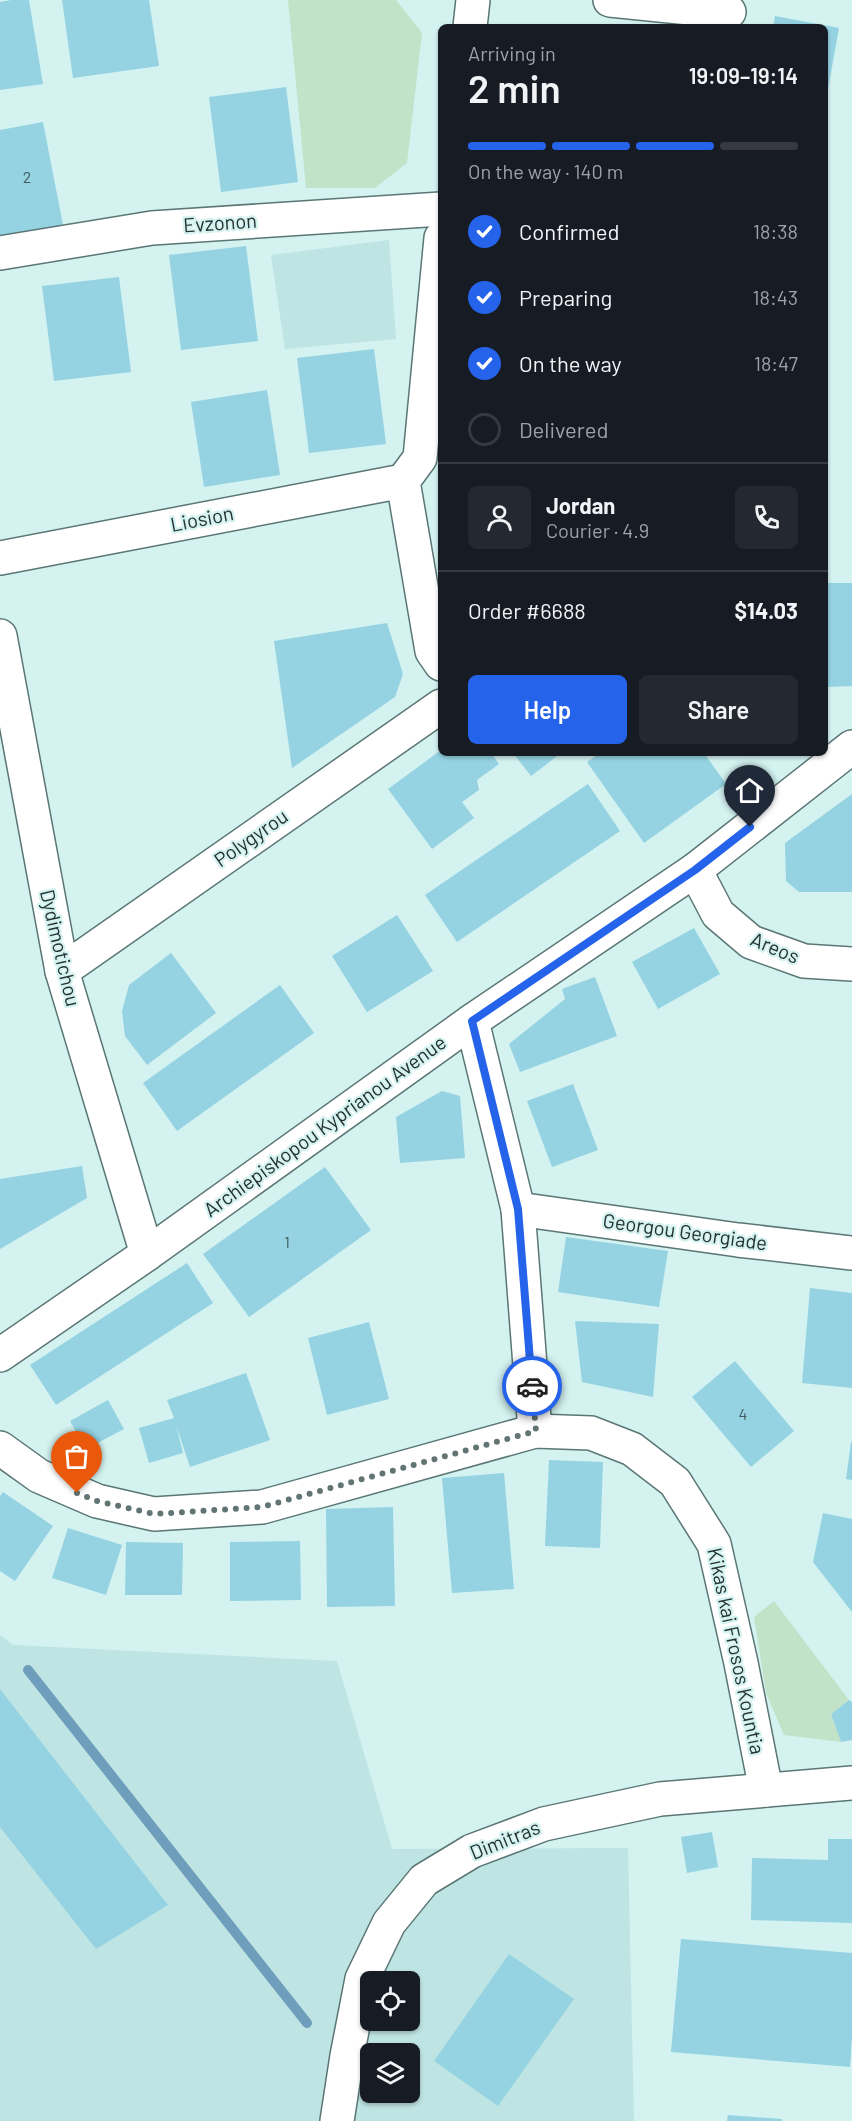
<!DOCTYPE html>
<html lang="en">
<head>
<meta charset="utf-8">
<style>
	body { margin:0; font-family:Barlow,sans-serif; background:#242831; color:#f1f3f6; height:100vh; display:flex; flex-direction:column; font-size:22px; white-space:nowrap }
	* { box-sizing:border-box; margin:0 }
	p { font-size:20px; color:#9ea1a6 }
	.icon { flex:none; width:33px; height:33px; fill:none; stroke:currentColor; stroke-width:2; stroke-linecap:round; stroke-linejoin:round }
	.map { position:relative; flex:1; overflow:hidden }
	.sheet { position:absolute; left:438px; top:24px; width:390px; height:732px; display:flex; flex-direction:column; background:#171b24; border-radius:9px; box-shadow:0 2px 4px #0004 }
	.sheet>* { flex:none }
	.buttons { position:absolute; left:360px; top:1971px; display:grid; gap:12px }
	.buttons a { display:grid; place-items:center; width:60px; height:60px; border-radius:9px; background:#171b24; box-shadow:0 2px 4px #0004; font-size:30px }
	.pin { position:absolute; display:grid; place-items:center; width:51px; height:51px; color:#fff; margin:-62px -26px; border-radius:50% 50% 50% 0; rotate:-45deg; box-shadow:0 0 6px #0007 }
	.pin .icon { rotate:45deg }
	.courier { position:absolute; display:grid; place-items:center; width:60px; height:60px; margin:-30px; border:4px solid #2563eb; border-radius:50%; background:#fff; color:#222; box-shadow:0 2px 8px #0007 }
	.overview em { font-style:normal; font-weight:600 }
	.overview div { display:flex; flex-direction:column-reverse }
	.overview { display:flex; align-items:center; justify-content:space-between; height:102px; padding:0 30px }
	h1 { font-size:39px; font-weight:600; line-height:45px }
	.bar { display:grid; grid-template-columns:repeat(4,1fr); gap:9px 6px; align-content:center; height:72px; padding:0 30px }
	.bar i { height:8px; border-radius:4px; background:#363941 }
	.bar .active { background:#2563eb }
	.bar p { grid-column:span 4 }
	.line { display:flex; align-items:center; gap:15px; padding:0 30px; border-top:2px solid #363941 }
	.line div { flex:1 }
	.round { display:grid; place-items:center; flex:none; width:63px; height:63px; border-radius:9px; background:#242831 }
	ol { padding:0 30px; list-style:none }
	li { display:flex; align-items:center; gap:18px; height:66px }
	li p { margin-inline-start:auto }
	li .icon { padding:6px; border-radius:50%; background:#2563eb; color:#fff; stroke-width:4 }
	li:last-child { color:#9ea1a6 }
	li i { width:33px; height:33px; border:3px solid #363941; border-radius:50% }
	.cta { display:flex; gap:12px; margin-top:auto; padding:12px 30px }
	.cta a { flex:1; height:69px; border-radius:9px; background:#2563eb; color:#fff; font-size:24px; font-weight:600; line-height:69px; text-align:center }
	.cta a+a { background:#242831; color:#f1f3f6 }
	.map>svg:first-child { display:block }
	.built { fill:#bee5e3; fill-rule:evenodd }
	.green { fill:#c3e3c8 }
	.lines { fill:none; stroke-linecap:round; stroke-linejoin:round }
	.stream { stroke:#6e9ebb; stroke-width:10 }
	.building { fill:#95d3e3 }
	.minor-casing { stroke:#5a7675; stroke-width:36 }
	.minor { stroke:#fff; stroke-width:33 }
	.done { stroke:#627574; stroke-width:6; stroke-dasharray:0 10.8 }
	.route { stroke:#2563eb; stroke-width:8 }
	.labels { text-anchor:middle; stroke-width:4.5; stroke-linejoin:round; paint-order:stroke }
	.number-label { font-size:16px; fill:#415a5e }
	.street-label { font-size:20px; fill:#253131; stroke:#d3f2f0 }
</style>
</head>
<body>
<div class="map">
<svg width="852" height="2121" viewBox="0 0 852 2121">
	<rect width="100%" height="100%" fill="#d3f2f0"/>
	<g class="built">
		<path d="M389 240 396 339 285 349 271 255Z"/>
		<path d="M0 1635 13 1645 337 1661 392 1849 628 1848 634 2121H0ZM370 1982H410V2020H370ZM370 2054H410V2092H370Z"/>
	</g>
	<g class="green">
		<path d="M288 0H396L422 33 407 163 375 188H306Z"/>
		<path d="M774 1601 849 1700 831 1714 841 1742 784 1735 766 1693 754 1617Z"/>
	</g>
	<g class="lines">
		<path class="stream" d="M28 1670 307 2023"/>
	</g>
	<g class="building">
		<path d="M11 0H29L43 84 0 90V2Z"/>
		<path d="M62 0H149L159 66 73 78Z"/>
		<path d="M775 16 839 28 826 100 825 27H773Z"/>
		<path d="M286 87 298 182 221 192 209 97Z"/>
		<path d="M43 122 63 225 0 236V130Z"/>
		<path d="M246 246 258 341 181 350 169 255Z"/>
		<path d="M119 277 131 372 54 381 42 286Z"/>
		<path d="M374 349 386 444 309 453 297 358Z"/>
		<path d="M267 390 280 475 204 487 191 402Z"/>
		<path d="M825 583H852V686L825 687Z"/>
		<path d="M387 623 403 674 395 697 292 768 274 641Z"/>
		<path d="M441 750V753H491L499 764 477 780 479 790 462 802 474 818 432 849 388 789Z"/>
		<path d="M513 753H561L531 776Z"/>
		<path d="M600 753H704L726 784 644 843 587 762Z"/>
		<path d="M588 784 620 831 457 942 425 895Z"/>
		<path d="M852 794V892H799L786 881 785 843Z"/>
		<path d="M397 915 433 971 367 1012 332 956Z"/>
		<path d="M694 928 720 974 658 1009 632 962Z"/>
		<path d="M171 953 216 1013 147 1065 125 1036 122 1011 129 985Z"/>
		<path d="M595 977 617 1036 520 1072 509 1044 565 999 562 989Z"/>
		<path d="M280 985 314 1033 177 1131 143 1083Z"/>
		<path d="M573 1084 598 1150 552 1167 527 1101Z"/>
		<path d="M442 1091 460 1096 465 1158 400 1163 396 1117Z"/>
		<path d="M82 1166 87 1198 0 1249V1179Z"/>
		<path d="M325 1167 371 1230 249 1317 203 1254Z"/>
		<path d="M566 1237 668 1251 659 1307 558 1292Z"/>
		<path d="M187 1263 213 1303 56 1405 30 1365Z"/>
		<path d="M810 1288 852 1293V1388L802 1383Z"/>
		<path d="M575 1321 659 1324 653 1397 582 1382Z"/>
		<path d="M369 1322 389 1399 327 1415 308 1338Z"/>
		<path d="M735 1361 794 1431 751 1467 692 1397Z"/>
		<path d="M246 1373 270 1440 190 1467 176 1425 183 1453 149 1463 139 1428 174 1418 167 1400Z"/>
		<path d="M108 1400 124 1429 86 1449 70 1421Z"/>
		<path d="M851 1442H852V1480L846 1479Z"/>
		<path d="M549 1460 603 1462 600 1548 545 1546Z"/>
		<path d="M504 1473 514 1589 452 1593 442 1478Z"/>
		<path d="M3 1492 53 1526 15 1581 0 1571V1496Z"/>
		<path d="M393 1507 395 1606 327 1607 326 1509Z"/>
		<path d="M823 1513 852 1519V1612L813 1562Z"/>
		<path d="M68 1528 122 1545 106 1595 52 1578Z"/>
		<path d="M300 1541 301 1600 230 1601V1542Z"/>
		<path d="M126 1542 183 1543 182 1595H125Z"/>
		<path d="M0 1689 168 1905 96 1949 0 1827Z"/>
		<path d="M849 1700 852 1702V1740L841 1742 831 1714Z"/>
		<path d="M712 1832 718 1867 687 1873 681 1837Z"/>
		<path d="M828 1839H852V1923L751 1920 752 1858 828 1860Z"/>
		<path d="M681 1939 852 1953V2037L850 2067 671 2052Z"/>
		<path d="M509 1954 574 1999 498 2106 434 2061Z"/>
		<path d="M728 2115 782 2119V2121H727Z"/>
	</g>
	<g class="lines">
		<defs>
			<g id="minor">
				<path d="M610 0 729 12"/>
				<path d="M470 27 473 0"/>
				<path d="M441 238 420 458 403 481 432 651 441 664"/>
				<path d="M0 253 152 228 441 209"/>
				<path d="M0 558 403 481"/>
				<path d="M0 636 62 971 147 1254"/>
				<path d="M695 870 718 914 751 942 804 961 852 964"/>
				<path d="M62 971 441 706"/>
				<path d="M472 1021 518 1209 535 1431"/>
				<path d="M518 1209 738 1240 852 1253"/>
				<path d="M0 1355 147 1254 472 1021 695 870 852 747"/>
				<path d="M0 1448 39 1476 97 1501 154 1514 262 1507 535 1431 591 1433 632 1449 675 1482 714 1544 741 1663 766 1790"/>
				<path d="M337 2121 347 2056 362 1979 389 1923 424 1880 472 1851 544 1824 660 1799 852 1783"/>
			</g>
		</defs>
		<use href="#minor" class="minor-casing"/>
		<use href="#minor" class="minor"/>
	</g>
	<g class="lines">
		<path class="done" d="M77 1493 97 1501 154 1514 262 1507 536 1431 532 1386"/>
		<path class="route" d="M532 1386 518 1209 472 1021 695 870 750 827"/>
	</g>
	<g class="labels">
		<g class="number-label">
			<text x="27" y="183">2</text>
			<text x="287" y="1248">1</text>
			<text x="743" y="1420">4</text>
		</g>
		<g class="street-label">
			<text transform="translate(220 223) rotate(-4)" y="7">Evzonon</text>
			<text transform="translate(202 519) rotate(-11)" y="7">Liosion</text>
			<text transform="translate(251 838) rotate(-35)" y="7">Polygyrou</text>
			<text transform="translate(60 948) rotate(77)" y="7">Dydimotichou</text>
			<text transform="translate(775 948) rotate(23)" y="7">Areos</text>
			<text transform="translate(325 1126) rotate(-36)" y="7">Archiepiskopou Kyprianou Avenue</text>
			<text transform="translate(685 1232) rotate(8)" y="7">Georgou Georgiade</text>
			<text transform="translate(736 1651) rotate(78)" y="7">Kikas kai Frosos Kountia</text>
			<text transform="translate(505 1840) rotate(-22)" y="7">Dimitras</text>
		</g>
	</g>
</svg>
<div class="buttons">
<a><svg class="icon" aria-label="locate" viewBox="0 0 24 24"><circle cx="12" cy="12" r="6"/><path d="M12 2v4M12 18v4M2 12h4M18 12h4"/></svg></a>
<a><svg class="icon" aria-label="layers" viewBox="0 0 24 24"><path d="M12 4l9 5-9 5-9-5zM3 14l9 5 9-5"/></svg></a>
</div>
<div class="pin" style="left:77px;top:1493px;background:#ea580c"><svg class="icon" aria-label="bag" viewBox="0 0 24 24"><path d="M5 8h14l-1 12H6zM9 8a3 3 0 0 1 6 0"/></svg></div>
<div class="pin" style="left:750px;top:827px;background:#1f2937"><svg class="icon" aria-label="home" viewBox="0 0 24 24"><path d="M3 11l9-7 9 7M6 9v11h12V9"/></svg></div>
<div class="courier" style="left:532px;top:1386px"><svg class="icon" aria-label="car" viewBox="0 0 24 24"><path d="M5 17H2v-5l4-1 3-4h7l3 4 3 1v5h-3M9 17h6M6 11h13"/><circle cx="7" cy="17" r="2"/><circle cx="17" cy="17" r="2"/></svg></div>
<section class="sheet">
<div class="overview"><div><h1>2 min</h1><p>Arriving in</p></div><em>19:09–19:14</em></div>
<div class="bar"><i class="active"></i><i class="active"></i><i class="active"></i><i></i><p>On the way · 140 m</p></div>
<ol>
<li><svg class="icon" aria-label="check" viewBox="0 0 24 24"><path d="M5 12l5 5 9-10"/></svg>Confirmed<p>18:38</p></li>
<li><svg class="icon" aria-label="check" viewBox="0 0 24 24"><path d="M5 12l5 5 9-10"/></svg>Preparing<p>18:43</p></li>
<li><svg class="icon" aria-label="check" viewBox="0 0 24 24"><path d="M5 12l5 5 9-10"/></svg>On the way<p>18:47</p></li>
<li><i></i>Delivered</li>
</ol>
<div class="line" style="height:108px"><a class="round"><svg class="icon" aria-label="person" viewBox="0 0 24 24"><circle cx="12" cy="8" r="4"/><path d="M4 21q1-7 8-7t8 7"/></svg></a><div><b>Jordan</b><p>Courier · 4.9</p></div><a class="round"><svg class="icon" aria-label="phone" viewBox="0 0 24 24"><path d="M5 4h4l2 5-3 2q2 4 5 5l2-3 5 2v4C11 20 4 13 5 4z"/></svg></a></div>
<div class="line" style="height:78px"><div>Order #6688</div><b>$14.03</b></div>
<div class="cta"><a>Help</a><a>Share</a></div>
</section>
</div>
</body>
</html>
